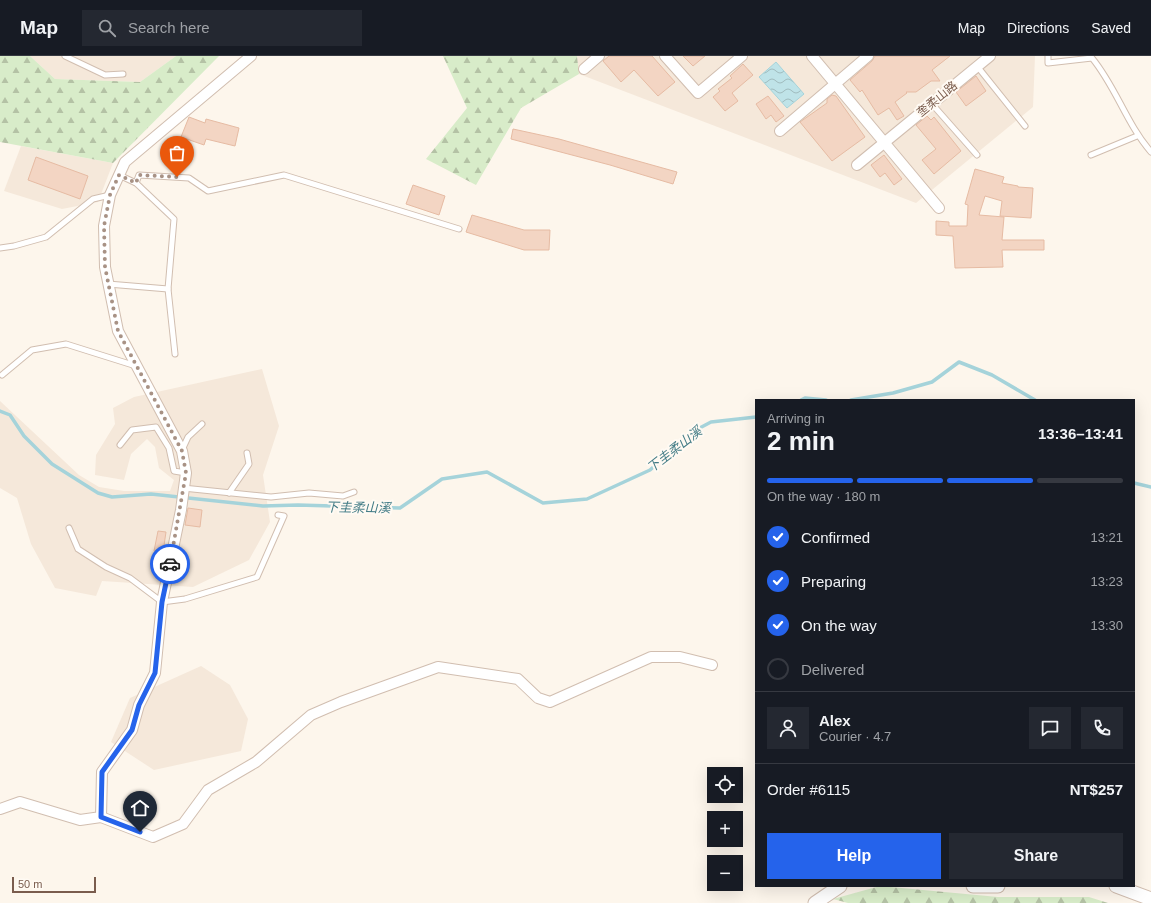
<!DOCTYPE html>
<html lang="en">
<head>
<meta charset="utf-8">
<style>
	body { margin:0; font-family:Helvetica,"Noto Sans TC",sans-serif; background:#242831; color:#f1f3f6; height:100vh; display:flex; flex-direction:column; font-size:15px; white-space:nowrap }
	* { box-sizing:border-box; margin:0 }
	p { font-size:13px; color:#9ea1a6 }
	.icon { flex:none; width:22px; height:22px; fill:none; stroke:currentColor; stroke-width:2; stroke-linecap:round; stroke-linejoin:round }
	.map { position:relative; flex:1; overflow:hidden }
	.panel { position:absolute; left:755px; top:343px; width:380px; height:488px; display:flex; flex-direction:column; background:#171b24; border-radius:0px; box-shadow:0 4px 16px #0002 }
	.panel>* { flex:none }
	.controls { position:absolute; left:707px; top:711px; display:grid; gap:8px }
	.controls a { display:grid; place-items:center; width:36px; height:36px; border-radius:0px; background:#171b24; box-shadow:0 4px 16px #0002; font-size:20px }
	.scale { position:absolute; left:12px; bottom:10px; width:84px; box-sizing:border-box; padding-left:4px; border:2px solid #7a5c4d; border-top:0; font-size:11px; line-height:14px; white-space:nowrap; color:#7a5c4d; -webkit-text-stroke:3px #fffaf3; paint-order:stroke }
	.pin { position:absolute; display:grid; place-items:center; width:34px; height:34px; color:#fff; margin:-41px -17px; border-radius:50% 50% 50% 0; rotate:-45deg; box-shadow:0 0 4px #0007 }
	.pin .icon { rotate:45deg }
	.courier { position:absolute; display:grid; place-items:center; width:40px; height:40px; margin:-20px; border:3px solid #2563eb; border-radius:50%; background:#fff; color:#222; box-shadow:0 1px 5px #0007 }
	.summary em { font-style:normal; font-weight:800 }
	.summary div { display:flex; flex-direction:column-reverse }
	.summary { display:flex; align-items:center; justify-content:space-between; height:68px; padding:0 12px }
	h1 { font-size:26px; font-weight:800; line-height:30px }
	.bar { display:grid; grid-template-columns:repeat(4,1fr); gap:6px 4px; align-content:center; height:48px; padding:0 12px }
	.bar i { height:5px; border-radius:3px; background:#363941 }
	.bar .active { background:#2563eb }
	.bar p { grid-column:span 4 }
	.line { display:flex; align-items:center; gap:10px; padding:0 12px; border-top:1px solid #363941 }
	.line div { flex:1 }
	.round { display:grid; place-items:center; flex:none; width:42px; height:42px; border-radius:0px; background:#242831 }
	ol { padding:0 12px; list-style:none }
	li { display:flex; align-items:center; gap:12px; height:44px }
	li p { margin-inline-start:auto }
	li .icon { padding:4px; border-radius:50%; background:#2563eb; color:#fff; stroke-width:4 }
	li:last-child { color:#9ea1a6 }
	li i { width:22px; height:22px; border:2px solid #363941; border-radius:50% }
	.cta { display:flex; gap:8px; margin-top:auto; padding:8px 12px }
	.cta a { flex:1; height:46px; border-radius:0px; background:#2563eb; color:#fff; font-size:16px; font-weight:800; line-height:46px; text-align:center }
	.cta a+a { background:#242831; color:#f1f3f6 }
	header { display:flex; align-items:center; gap:24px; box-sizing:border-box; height:56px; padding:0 20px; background:#171b24; border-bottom:1px solid #363941 }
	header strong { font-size:19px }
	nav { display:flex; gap:22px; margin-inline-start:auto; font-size:14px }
	.search { width:280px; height:36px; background:#242831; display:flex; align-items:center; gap:10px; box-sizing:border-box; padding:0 14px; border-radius:0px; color:#9ea1a6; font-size:15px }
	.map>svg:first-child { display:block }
	.residential { fill:#f5e8da }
	.forest { fill:url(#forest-firs) }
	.water { fill:url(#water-waves); stroke:#a5d3da }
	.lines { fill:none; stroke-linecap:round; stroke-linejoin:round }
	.stream { stroke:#a5d3da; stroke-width:3.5 }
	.building { fill:#f3d5c3; stroke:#e6bba3 }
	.service-casing { stroke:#d1beb0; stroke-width:7 }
	.minor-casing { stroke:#d1beb0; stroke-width:12 }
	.tertiary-casing { stroke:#d1beb0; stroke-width:15 }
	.service { stroke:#fff; stroke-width:5 }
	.minor { stroke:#fff; stroke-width:10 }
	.tertiary { stroke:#fff; stroke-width:13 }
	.done { stroke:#a89285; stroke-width:4; stroke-dasharray:0 7.2 }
	.route { stroke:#2563eb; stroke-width:5 }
	.labels { text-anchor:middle; stroke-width:4; stroke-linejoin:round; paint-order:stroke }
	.street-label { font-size:12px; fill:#7a5c4d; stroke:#fffaf3 }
	.water-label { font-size:13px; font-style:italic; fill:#437c86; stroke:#fffaf3 }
</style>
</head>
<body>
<header>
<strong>Map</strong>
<div class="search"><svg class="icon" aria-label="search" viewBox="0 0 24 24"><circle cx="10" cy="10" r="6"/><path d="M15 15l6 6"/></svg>Search here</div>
<nav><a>Map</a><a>Directions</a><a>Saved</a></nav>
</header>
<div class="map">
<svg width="1151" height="847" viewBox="0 0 1151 847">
	<defs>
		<pattern id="forest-firs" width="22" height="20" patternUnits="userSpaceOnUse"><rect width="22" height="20" fill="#d8ecc9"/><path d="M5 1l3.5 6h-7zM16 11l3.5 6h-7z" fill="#b4c2a5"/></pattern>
		<pattern id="water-waves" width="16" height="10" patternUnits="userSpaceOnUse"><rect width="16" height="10" fill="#bfe3e8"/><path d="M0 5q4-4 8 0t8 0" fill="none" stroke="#a0bbbe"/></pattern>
	</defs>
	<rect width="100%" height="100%" fill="#fdf6ec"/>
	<g class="residential">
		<path d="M30 0H176L140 26 55 23Z"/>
		<path d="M577 0H1035L1033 51 916 147 579 18Z"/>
		<path d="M21 90 113 107 98 146 62 153 4 135Z"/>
		<path d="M262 313 279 370 263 419 270 466 249 504 193 531 102 525 96 540 55 532 31 488 17 442 0 432V345L79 419 99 431 124 435H170L174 424 159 412 155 391 147 383 131 398 124 424 95 419 96 399 115 368 113 352 134 341Z"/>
		<path d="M201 610 230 629 248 663 241 695 154 714 111 686 130 642Z"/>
	</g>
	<g class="forest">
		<path d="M0 0H30L55 23 140 26 176 0H219L113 107 0 86Z"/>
		<path d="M443 0H577L579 18 521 52 476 129 426 103 467 52Z"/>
		<path d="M880 830 998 841H1089L1108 847H848L833 843Z"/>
	</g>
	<path class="water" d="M776 6 804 38 787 52 759 21Z"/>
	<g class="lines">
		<g class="stream">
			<path d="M801 344 805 342 826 344"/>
			<path d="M851 344 893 337 932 326 959 306 992 319 1035 344"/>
			<path d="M0 355 10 359 24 380 52 408 98 437 112 441 151 438 263 450 298 449 400 452 442 423 487 416 543 447 587 443 650 414 694 375 711 366 756 361"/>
			<path d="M1134 427 1151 431"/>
		</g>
	</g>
	<g class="building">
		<path d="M609 0H652L675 26 658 40 634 14 621 26 603 5Z"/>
		<path d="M683 0H705L693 10Z"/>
		<path d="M875 0H950L932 14 940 25H931L916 36H906L907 37 895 46 904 60 897 64 889 52 878 59 862 34 860 36 850 24 872 5Z"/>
		<path d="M743 8 753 19 732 37 738 45 725 55 713 41 720 35 718 33 732 22 730 20Z"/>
		<path d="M976 20 986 35 966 50 956 36Z"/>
		<path d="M832 39 836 40 865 81 832 105 800 66 827 47V43Z"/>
		<path d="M768 40 784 60 776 66 771 59 766 63 756 48Z"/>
		<path d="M927 60 931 64 934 61 961 95 934 118 922 104 936 93 916 69Z"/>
		<path d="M189 61 205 67 206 63 239 72 235 90 206 83 204 89 181 81Z"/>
		<path d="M513 73 559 83 677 116 673 128 610 109 511 83Z"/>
		<path d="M884 99 902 123 894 129 885 117 880 121 871 109Z"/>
		<path d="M36 101 88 120 80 143 28 124Z"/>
		<path d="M975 113 1004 121 1002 127 1018 130V131L1033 132 1031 162 1000 160 1002 145 985 140 979 159 1004 161 1002 184H1044V194H1002L1003 211 955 212 953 180 936 179V165L949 166V170H967L968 149 965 148Z"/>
		<path d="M413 129 445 140 439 159 406 148Z"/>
		<path d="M472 159 524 174H550L549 194H524L466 176Z"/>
		<path d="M188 452 202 454 200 471 185 469Z"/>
		<path d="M158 475 166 476 163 496 154 495Z"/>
	</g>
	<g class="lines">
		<defs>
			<g id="service">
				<path d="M65 0 105 19 123 18"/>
				<path d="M1048 0V7L1092 2C1116 31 1126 67 1151 96"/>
				<path d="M977 10 1025 70"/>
				<path d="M932 48 977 99"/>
				<path d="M1091 99 1137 80"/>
				<path d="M119 119 136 127 174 163 168 233 175 298"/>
				<path d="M136 127 139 119 189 122 208 135 284 119 459 173"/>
				<path d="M0 192 14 190 46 181 93 143 110 139"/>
				<path d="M108 228 168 233"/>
				<path d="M2 319 32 294 66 288 136 310"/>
				<path d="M120 389 132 374 156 371 169 392 174 415 186 417"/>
				<path d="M182 394 188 381 202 368"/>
				<path d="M183 432 271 441 309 437 343 440 354 436"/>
				<path d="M229 437 249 408 247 397"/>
				<path d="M69 472 78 493 106 511 130 522 162 546 185 543 257 521 284 460 278 459"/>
			</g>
			<g id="minor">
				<path d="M665 0 698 37 742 0"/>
				<path d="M812 0 939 152"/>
				<path d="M584 13 599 0"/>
				<path d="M780 75 868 0"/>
				<path d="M857 109 990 0"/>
				<path d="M0 753 20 746 80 764 101 761 102 716 132 674 139 649 155 617 162 546 181 454 186 417 182 395 118 275 105 211 104 170 110 139 125 106 251 0"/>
				<path d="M101 761 153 781 183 768 208 734 256 706 311 659 341 646 438 611 518 623 538 642 550 646 651 601H680L712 609"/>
			</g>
			<g id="tertiary">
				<path d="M973 830H998"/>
				<path d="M1116 830 1151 843"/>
				<path d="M815 847 840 830"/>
			</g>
		</defs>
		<use href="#service" class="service-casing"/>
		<use href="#minor" class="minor-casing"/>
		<use href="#tertiary" class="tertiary-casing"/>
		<use href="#service" class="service"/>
		<use href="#minor" class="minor"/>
		<use href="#tertiary" class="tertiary"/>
	</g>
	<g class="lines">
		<path class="done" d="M170 508 186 417 182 395 118 275 105 211 104 170 110 139 119 119 136 127 139 119 177 121"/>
		<path class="route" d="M140 776 101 761 102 716 132 674 139 649 155 617 162 546 170 508"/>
	</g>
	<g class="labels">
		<g class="street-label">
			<text transform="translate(937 43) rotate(-39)" y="4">奎柔山路</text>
		</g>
		<g class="water-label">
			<text transform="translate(674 393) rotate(-38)" y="5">下圭柔山溪</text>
			<text transform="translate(358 451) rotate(1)" y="5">下圭柔山溪</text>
		</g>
	</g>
</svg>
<div class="controls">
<a><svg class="icon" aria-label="locate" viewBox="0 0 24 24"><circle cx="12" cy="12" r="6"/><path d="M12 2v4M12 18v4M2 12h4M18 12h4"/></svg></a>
<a>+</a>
<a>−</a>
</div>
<div class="scale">50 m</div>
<div class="pin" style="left:177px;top:121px;background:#ea580c"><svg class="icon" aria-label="bag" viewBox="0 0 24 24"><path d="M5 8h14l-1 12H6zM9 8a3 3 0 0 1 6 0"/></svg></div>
<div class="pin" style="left:140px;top:776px;background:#1f2937"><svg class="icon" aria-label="home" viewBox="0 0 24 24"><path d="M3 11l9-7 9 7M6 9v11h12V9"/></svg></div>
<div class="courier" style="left:170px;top:508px"><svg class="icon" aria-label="car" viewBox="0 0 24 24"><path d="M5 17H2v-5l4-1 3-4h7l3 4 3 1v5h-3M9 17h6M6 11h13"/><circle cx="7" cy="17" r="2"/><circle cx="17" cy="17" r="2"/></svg></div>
<section class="panel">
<div class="summary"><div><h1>2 min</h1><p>Arriving in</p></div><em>13:36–13:41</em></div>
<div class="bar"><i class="active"></i><i class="active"></i><i class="active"></i><i></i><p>On the way · 180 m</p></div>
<ol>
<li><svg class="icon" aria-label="check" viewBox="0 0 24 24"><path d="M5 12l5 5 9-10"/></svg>Confirmed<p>13:21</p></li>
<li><svg class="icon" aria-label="check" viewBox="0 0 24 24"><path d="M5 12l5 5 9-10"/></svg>Preparing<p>13:23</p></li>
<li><svg class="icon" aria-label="check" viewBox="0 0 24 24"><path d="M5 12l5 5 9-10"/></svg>On the way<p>13:30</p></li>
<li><i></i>Delivered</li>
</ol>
<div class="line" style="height:72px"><a class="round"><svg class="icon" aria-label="person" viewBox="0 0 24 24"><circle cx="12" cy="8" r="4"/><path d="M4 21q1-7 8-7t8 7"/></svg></a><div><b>Alex</b><p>Courier · 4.7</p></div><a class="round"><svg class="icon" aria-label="chat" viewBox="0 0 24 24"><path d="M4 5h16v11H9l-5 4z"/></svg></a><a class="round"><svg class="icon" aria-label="phone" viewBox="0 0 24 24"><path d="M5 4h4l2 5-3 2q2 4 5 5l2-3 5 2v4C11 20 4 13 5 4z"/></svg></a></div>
<div class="line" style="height:52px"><div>Order #6115</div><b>NT$257</b></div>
<div class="cta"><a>Help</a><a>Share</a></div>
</section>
</div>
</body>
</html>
